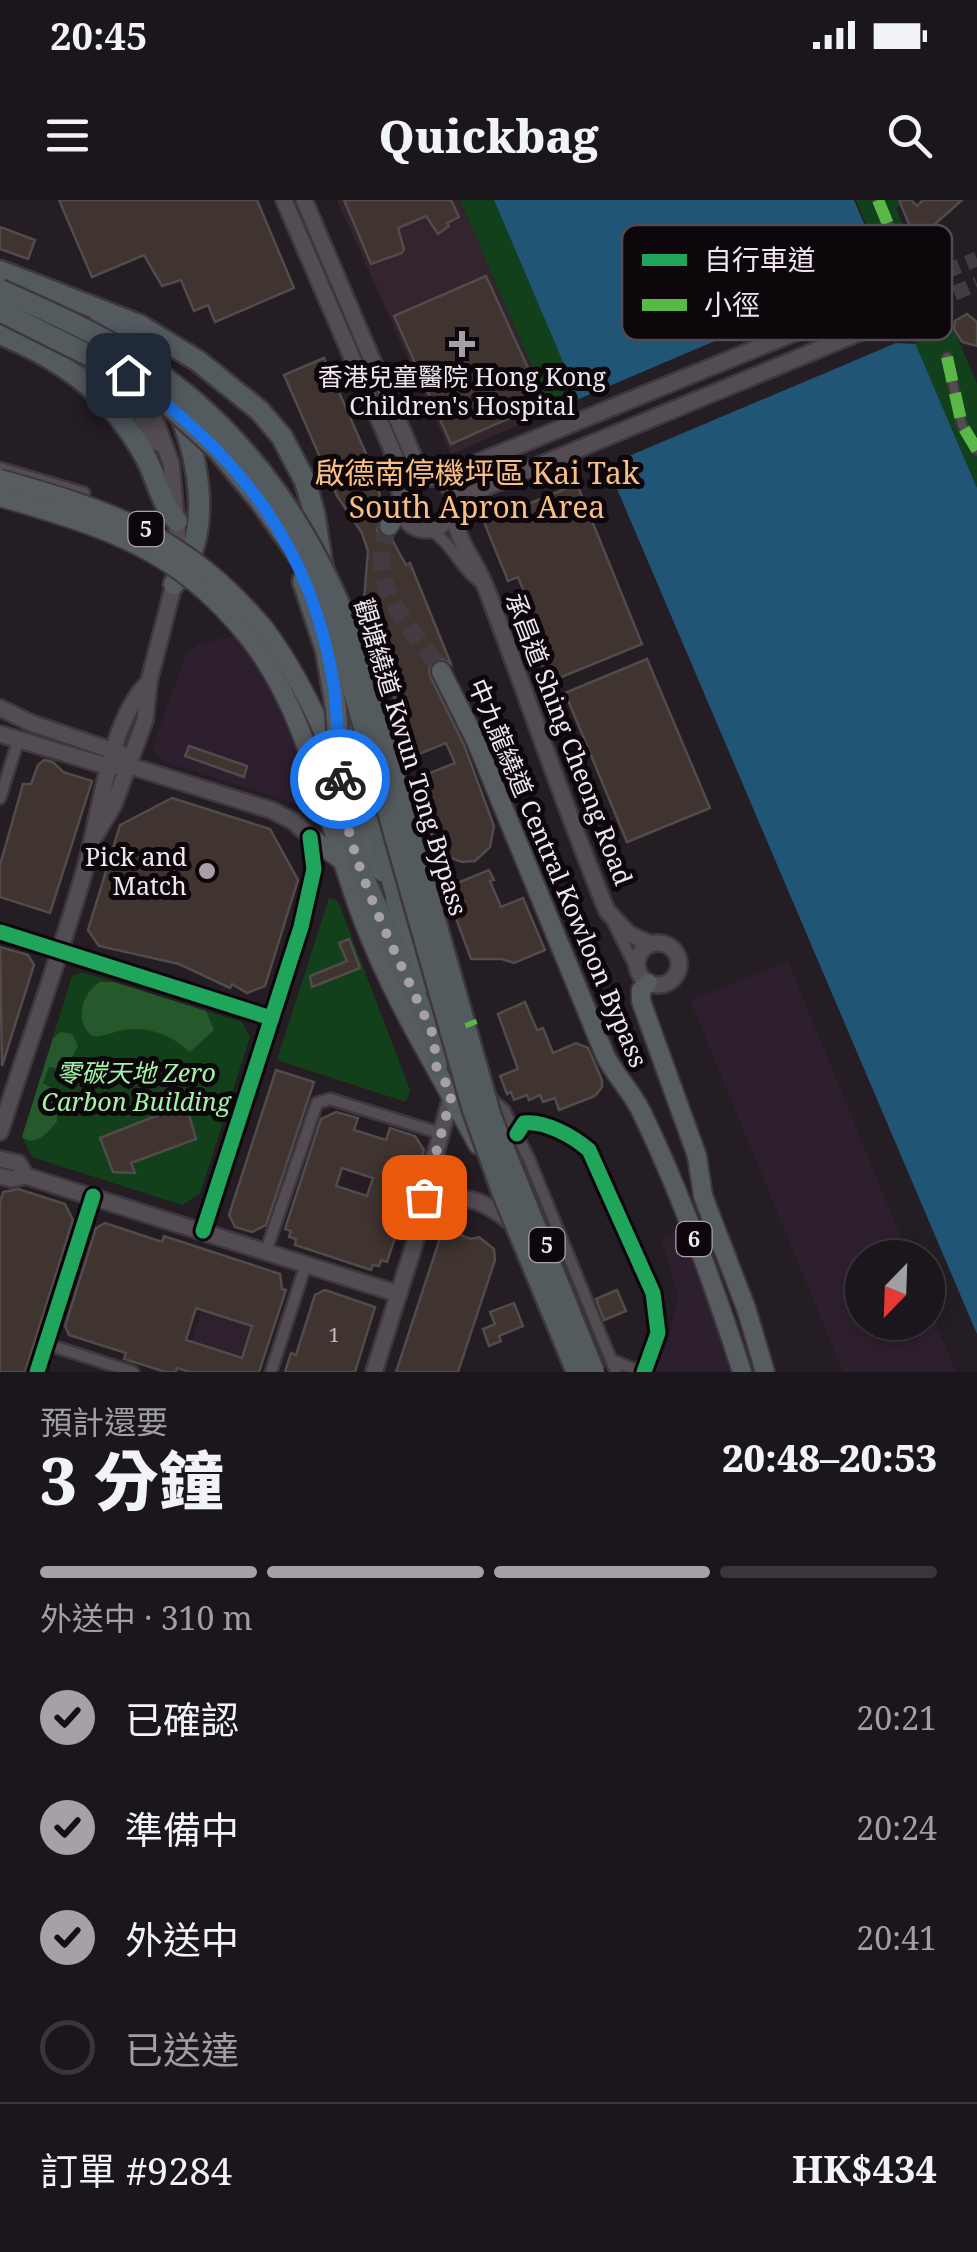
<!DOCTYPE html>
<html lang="zh-TW">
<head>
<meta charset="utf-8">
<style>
	body { margin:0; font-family:"Noto Serif","Noto Sans TC",serif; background:#282328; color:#f1f3f6; height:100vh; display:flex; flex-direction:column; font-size:38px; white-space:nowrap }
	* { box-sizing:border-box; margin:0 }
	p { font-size:32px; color:#a09fa3 }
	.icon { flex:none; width:55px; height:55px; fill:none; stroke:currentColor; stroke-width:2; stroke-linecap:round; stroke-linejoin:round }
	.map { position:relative; height:1172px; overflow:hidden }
	.panel { display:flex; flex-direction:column; background:#1b161b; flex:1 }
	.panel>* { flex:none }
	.needle { width:65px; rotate:203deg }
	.tools { position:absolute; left:845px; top:1040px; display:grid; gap:20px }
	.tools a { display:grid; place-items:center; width:100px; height:100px; border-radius:50%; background:#1b161b; box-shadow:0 5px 15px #0003,0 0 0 2px #39353a; font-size:50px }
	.pin { position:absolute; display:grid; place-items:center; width:85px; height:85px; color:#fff; margin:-42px; border-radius:20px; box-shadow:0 5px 15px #0006 }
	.courier { position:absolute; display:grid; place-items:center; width:100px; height:100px; margin:-50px; border:8px solid #1a73e8; border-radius:50%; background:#fff; color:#222; box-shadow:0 2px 12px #0007 }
	.overview em { font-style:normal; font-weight:800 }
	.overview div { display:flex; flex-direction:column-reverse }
	.overview { display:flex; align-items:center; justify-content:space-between; height:170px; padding:0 40px }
	h1 { font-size:65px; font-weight:800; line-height:75px }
	.bar { display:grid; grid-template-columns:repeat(4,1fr); gap:15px 10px; align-content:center; height:120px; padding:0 40px }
	.bar i { height:12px; border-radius:8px; background:#39353a }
	.bar .selected { background:#a8a0a8 }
	.bar p { grid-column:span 4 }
	.line { display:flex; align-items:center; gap:25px; padding:0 40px; border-top:2px solid #39353a }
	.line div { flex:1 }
	ol { padding:0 40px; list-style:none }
	li { display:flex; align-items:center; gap:30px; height:110px }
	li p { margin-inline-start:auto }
	li .icon { padding:10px; border-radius:50%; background:#a8a0a8; color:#111; stroke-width:4 }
	li:last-child { color:#a09fa3 }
	li i { width:55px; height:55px; border:5px solid #39353a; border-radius:50% }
	.status { display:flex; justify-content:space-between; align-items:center; height:70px; padding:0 50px; background:#1b161b; direction:ltr }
	.status svg { height:28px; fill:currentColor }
	header { display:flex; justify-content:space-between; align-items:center; height:130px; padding:0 40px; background:#1b161b; font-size:45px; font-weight:800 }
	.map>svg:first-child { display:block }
	.commercial { fill:#2e202d }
	.built { fill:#2e1f2e }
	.medical { fill:#33242d }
	.green { fill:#12401a }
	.forest { fill:#25582b }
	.water { fill:#205576 }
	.pier { fill:#241d24 }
	.building { fill:#3f342f; stroke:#514b4b; stroke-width:2.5; fill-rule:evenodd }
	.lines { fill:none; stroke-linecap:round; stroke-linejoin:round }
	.secondary-tunnel { stroke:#423b42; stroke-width:15; stroke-dasharray:15 8; stroke-linecap:butt }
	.trunk-tunnel { stroke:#423b42; stroke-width:18; stroke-dasharray:18 9; stroke-linecap:butt }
	.pedestrian-casing { stroke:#3e383e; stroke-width:12 }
	.minor-casing { stroke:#3e383e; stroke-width:15 }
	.tertiary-casing { stroke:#3e383e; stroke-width:18 }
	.secondary-casing { stroke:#3e383e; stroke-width:20 }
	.trunk-casing { stroke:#3e383e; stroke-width:22 }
	.motorway-casing { stroke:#3e383e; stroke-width:25 }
	.pedestrian { stroke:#534d53; stroke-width:8 }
	.minor { stroke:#534d53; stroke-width:10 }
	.tertiary { stroke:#534d53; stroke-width:12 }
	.secondary { stroke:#534d53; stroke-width:15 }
	.trunk { stroke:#575c60; stroke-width:18 }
	.motorway { stroke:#545b5f; stroke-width:20 }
	.trunk-bridge-casing { stroke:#3e383e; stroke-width:22; stroke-linecap:butt }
	.motorway-bridge-casing { stroke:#3e383e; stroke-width:25; stroke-linecap:butt }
	.trunk-bridge { stroke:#575c60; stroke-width:18 }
	.motorway-bridge { stroke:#545b5f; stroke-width:20 }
	.quiet { stroke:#58b947; stroke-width:12; stroke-dasharray:25 12; stroke-linecap:butt }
	.cycleway-casing { stroke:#0d070c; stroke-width:21 }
	.cycleway { stroke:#20a55d; stroke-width:15 }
	.done { stroke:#a8a0a8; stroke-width:10; stroke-dasharray:0 18 }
	.route { stroke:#1a73e8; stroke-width:12 }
	.poi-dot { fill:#a8a0a8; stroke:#0d070c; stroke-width:4 }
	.labels { text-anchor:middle; stroke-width:10; stroke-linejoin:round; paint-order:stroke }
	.number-label { font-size:20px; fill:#c3babf }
	.shield { fill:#0d070c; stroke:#aba3ab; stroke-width:2.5 }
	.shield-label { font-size:22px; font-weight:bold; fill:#efe6ef }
	.poi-label { font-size:25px; fill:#efe6ef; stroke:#0d070c }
	.street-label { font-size:25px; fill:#efe6ef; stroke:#0d070c }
	.park-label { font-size:25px; font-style:italic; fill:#a1f4a6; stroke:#0d070c }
	.quarter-label { font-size:30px; fill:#f8bf84; stroke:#0d070c }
	.key { fill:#0d070c; stroke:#514a50; stroke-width:2.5 }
	.key-label { font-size:28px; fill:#efe6ef }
</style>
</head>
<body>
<div class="status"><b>20:45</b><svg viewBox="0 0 49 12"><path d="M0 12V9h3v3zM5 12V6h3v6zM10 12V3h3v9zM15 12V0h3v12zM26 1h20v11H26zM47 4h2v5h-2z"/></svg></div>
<header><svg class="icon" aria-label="menu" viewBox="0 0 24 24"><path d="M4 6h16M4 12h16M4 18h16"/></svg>Quickbag<svg class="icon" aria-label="search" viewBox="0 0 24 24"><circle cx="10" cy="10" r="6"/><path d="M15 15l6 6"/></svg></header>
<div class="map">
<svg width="977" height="1172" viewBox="0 0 977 1172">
	<rect width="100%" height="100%" fill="#241d24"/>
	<path class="commercial" d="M218 1055 280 1074 286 1090 259 1172 183 1170Z"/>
	<g class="built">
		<path d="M235 435 272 493 299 549 317 603 306 607 163 561 152 548 186 454 200 444Z"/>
		<path d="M788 761 909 1057 862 1058V1122H928V1103L956 1172H843L690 800Z"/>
		<path d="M685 1029 730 1172H654L668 1141 678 1096 661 1038Z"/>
	</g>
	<path class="medical" d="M337 0H460L551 211 451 254Z"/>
	<g class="green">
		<path d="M460 0H494L579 199 551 211Z"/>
		<path d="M856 0H897L900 6 896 8 920 67 900 75 880 26 869 31Z"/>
		<path d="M947 113 977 184V288L908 127Z"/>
		<path d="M329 698 338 701 410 890 406 902 277 860Z"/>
		<path d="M82 772 242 822 250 837 200 994 182 1005 32 957 22 937 72 776Z"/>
	</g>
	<g class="forest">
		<path d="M100 782H114L206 811 214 830 190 852C171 835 149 826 124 830 112 832 104 837 92 836 74 821 81 794 100 782Z"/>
		<path d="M61 832 72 834 78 846 65 870 49 867 43 883 57 891V921C49 932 35 948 22 937L53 838Z"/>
	</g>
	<path class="water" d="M494 0H854L977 288V1134Z"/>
	<path class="pier" d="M881 63 916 144 896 143 624 258 610 274 579 199 867 76Z"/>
	<g class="building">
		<path d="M59 0H257L294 88 215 122 208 105 194 111 181 80 162 86 144 55 92 77Z"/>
		<path d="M344 0H451L459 17 447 23 449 26 438 34 426 16 398 28 404 49 402 53 371 64Z"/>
		<path d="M899 0H911L917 6 923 0H962L916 41Z"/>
		<path d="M0 27 35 40 28 59 0 49Z"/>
		<path d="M486 76 544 203 451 244 394 116Z"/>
		<path d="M967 114 977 122V146L962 142 954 129 955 121Z"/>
		<path d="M324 158 378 281 382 315 377 331 383 337 391 338 406 365 410 363 451 464 443 459 435 460 429 469 430 476 464 545 494 626 490 647 475 661 462 662 448 657 433 638 412 580 455 563 446 543 419 554 393 495 364 400 368 351 362 333 337 296 284 175Z"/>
		<path d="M577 284 642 444 549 482 530 435 540 432 518 377 508 381 484 322Z"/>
		<path d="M647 459 710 608 627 642 565 493Z"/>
		<path d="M189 546 247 566 244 577 185 556Z"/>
		<path d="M44 560 53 562 63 572 92 581 50 713 0 697V665L23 584H31L38 565Z"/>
		<path d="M172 598 270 629 298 680 265 786 247 793 232 784 230 788 179 764 99 746 88 730 120 625Z"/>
		<path d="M489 670 494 680 490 681 501 707 523 698 545 750 514 763 502 759H471L445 688Z"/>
		<path d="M349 739 360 768 312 787 310 776 347 761 339 743Z"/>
		<path d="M0 747 28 755 34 765 2 866Z"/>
		<path d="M525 802 537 830 543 828 553 853 576 843 588 848 602 880V887L595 896 559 910 555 898 543 902 540 895 529 900 527 895 514 900 511 892 507 894 500 876 518 869 498 814Z"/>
		<path d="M276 870 314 882 266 1025 252 1032 235 1027 229 1015Z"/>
		<path d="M186 904 196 939 131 963 135 973 113 972 100 938Z"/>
		<path d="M336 912 358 918 354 930 386 940 390 928 415 936 424 950 387 1062 381 1060 379 1066 373 1065 371 1070 295 1045 296 1039 289 1037 291 1031 285 1029 321 919ZM342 968 373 978 367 996 336 986Z"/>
		<path d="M18 989 65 1004 73 1020 25 1172H0V1003L3 992Z"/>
		<path d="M105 1023 162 1042 164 1036 280 1074 282 1089 286 1090 259 1172H190L177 1168 176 1172H166L124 1159 126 1153 69 1135 65 1126 96 1028ZM196 1108 252 1126 242 1158 186 1140Z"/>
		<path d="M443 1029 471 1039 479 1037 494 1049 495 1060 458 1172H396Z"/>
		<path d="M325 1090 375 1107 355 1172H285L291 1153 296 1155 315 1095Z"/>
		<path d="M617 1090 626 1111 604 1120 596 1099Z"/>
		<path d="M514 1103 523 1126 499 1136 501 1141 489 1146 483 1129 495 1124 490 1112Z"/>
	</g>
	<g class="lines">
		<g class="secondary-tunnel">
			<path d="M924 80 977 59"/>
			<path d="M933 102 977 84"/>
		</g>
		<path class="trunk-tunnel" d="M389 326C363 386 411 425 441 471"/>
		<defs>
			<g id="pedestrian">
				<path d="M878 0 913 85"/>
				<path d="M947 157 962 225 977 250"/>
			</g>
			<g id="minor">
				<path d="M0 268 84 293"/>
				<path d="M431 330C454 345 461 370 484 385"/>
				<path d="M0 598 19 538"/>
				<path d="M614 724 638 772"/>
				<path d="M0 732 59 751"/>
				<path d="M490 898 504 910 529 959 616 1172"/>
				<path d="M517 934 524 923C545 920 574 937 589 950L653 1093 658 1133 644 1172"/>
				<path d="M266 1051 317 903 330 899 443 934"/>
				<path d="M46 1144 133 1172"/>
				<path d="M612 1160 633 1169 647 1165"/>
				<path d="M271 1172 306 1064"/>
			</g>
			<g id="tertiary">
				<path d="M59 751 271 818"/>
				<path d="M203 1031 301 727 314 669 310 637"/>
				<path d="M37 1172 93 996"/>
			</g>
			<g id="secondary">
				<path d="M284 0 399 266C403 281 397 300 403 314 422 354 484 309 439 278H416L402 293"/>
				<path d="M304 0 414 258 431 276"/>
				<path d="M84 159 136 207 157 243"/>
				<path d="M439 278 924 80"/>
				<path d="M455 304 477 291 933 102"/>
				<path d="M453 311C456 341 475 360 486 388 527 495 563 604 607 711L629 734 651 744"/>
				<path d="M0 508 31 523 122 554"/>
				<path d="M0 534 110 567 127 565 271 610 293 621 310 637"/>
				<path d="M94 637 114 604 145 520 149 481 174 384 178 338 171 263 144 191"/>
				<circle cx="658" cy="764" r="21"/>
				<path d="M0 932C28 844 60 757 85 669 100 617 109 520 149 482"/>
				<path d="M0 959 18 963 26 976"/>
				<path d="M0 976 12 979 26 976 399 1094"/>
				<path d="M421 1023C453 990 473 993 508 1020"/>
				<path d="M374 1172 421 1023V1006L452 894"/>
			</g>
			<g id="trunk">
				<path d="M389 326 401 308"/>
				<path d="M264 428C318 500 346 590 382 672"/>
				<path d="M249 438C313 520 326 626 363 720 393 800 438 870 478 945"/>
				<path d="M441 471 476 541 605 855C615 876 633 893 642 913 682 996 714 1085 742 1172"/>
				<path d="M310 637 340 659"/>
				<path d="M395 700 428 783"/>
				<path d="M648 783 641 790V801L697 956 703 996 746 1108 765 1172"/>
			</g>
			<g id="motorway">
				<path d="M0 71 139 125 198 161 260 211 282 237 305 281 314 312 323 370"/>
				<path d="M101 116 126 135 156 168"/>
				<path d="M0 134C65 161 112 195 146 258 157 279 161 304 177 321"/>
				<path d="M303 381 326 450"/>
				<path d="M174 384C213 336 200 264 179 211"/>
				<path d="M341 477 362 575 401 713"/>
				<path d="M343 611 361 671 434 837 437 865"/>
			</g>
		</defs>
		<use href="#pedestrian" class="pedestrian-casing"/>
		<use href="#minor" class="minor-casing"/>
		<use href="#tertiary" class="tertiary-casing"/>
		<use href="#secondary" class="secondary-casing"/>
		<use href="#trunk" class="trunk-casing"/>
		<use href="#motorway" class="motorway-casing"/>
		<use href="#pedestrian" class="pedestrian"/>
		<use href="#minor" class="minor"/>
		<use href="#tertiary" class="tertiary"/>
		<use href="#secondary" class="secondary"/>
		<use href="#trunk" class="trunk"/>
		<use href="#motorway" class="motorway"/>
		<defs>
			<g id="trunk-bridge">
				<path d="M0 279C114 311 185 335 264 428"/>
				<path d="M0 297C106 328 177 348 249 438"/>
			</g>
			<g id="motorway-bridge">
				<path d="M0 90C47 111 93 131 137 159 249 230 322 342 363 467L491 917 594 1172"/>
				<path d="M0 111 128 175 173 209 217 249 260 301 304 363 330 420 349 475 473 910 503 994 577 1172"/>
				<path d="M326 450 336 508 343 611"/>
			</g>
		</defs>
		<use href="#trunk-bridge" class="trunk-bridge-casing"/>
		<use href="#motorway-bridge" class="motorway-bridge-casing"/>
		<use href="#trunk-bridge" class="trunk-bridge"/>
		<use href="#motorway-bridge" class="motorway-bridge"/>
		<g class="quiet">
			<path d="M878 0 913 85"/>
			<path d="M947 157 962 225 977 250"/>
			<path d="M470 821 472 826"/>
		</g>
		<defs>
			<g id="cycleway">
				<path d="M0 732 271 818"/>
				<path d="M517 934 524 923C545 920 574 937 589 950L653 1093 658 1133 644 1172"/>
				<path d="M203 1031 301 727 314 669 310 637"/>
				<path d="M37 1172 93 996"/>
			</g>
		</defs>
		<use href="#cycleway" class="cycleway-casing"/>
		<use href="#cycleway" class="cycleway"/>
	</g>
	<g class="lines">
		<path class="done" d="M340 579C346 664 400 759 434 837L436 866 452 894 424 997"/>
		<path class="route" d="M128 175C239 255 313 347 334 487 338 517 337 548 340 579"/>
	</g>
	<g class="poi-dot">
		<path d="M457 129h10v10h10v10h-10v10h-10v-10h-10v-10h10z"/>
		<circle cx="207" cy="671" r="10"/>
	</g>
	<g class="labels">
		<g class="number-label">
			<text x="334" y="1142">1</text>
		</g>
		<g class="shield">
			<rect x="128.5" y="312" width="35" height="34" rx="8"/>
			<rect x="676.5" y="1022" width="35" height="34" rx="8"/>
			<rect x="529.5" y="1028" width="35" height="34" rx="8"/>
		</g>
		<g class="shield-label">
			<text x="146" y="337">5</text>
			<text x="694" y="1047">6</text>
			<text x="547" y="1053">5</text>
		</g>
		<g class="poi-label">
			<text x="462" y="186">香港兒童醫院 Hong Kong<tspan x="462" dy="29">Children's Hospital</tspan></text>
			<text x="187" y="666" text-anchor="end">Pick and<tspan x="187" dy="29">Match</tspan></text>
		</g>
		<g class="street-label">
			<text transform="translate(569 539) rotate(69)" y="9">承昌道 Shing Cheong Road</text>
			<text transform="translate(411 557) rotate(73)" y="9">觀塘繞道 Kwun Tong Bypass</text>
			<text transform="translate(558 673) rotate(67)" y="9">中九龍繞道 Central Kowloon Bypass</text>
		</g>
		<g class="park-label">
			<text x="136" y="882">零碳天地 Zero<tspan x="136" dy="29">Carbon Building</tspan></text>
		</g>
		<g class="quarter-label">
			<text x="477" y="284">啟德南停機坪區 Kai Tak<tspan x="477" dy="34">South Apron Area</tspan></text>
		</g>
	</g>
	<rect x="622" y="25" width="330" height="115" rx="15" class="key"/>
	<rect x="642" y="54" width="45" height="12" fill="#20a55d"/>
	<rect x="642" y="99" width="45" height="12" fill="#58b947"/>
	<g class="key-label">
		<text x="704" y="70">自行車道</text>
		<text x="704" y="115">小徑</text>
	</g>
</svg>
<div class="tools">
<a><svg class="needle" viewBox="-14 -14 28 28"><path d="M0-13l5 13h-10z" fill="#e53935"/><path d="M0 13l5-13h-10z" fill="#a09fa3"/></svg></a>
</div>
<div class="pin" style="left:424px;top:997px;background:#ea580c"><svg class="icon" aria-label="bag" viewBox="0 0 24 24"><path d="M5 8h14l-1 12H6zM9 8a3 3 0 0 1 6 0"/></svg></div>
<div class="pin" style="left:128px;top:175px;background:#1f2937"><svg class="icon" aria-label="home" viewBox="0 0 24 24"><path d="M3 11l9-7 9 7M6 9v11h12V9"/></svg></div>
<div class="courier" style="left:340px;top:579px"><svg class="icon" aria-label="bike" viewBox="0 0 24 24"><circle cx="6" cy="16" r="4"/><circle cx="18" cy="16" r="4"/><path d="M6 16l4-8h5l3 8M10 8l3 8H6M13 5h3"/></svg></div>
</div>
<section class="panel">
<div class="overview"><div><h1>3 分鐘</h1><p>預計還要</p></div><em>20:48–20:53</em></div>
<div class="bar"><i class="selected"></i><i class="selected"></i><i class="selected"></i><i></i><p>外送中 · 310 m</p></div>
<ol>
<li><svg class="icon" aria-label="check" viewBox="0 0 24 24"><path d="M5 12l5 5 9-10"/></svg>已確認<p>20:21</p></li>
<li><svg class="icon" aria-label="check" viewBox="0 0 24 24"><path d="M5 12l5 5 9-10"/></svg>準備中<p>20:24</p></li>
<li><svg class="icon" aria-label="check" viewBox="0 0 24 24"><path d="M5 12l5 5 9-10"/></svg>外送中<p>20:41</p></li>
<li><i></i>已送達</li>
</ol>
<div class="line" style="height:130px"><div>訂單 #9284</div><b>HK$434</b></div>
</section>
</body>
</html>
